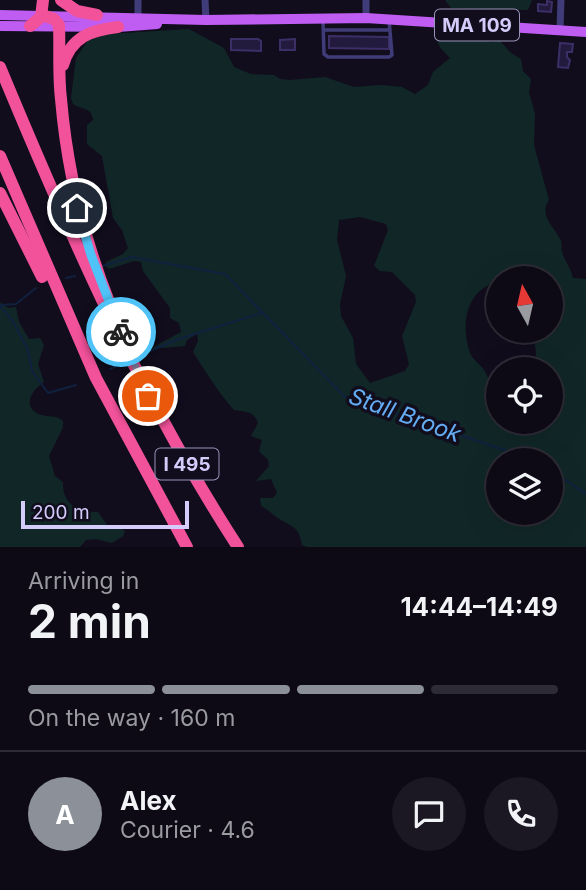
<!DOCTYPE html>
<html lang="en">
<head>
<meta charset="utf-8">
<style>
	body { margin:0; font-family:Inter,sans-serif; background:#1b1823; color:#f1f3f6; height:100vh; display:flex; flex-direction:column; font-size:26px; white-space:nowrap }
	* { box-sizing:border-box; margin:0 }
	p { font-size:23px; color:#9a9aa1 }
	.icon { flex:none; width:38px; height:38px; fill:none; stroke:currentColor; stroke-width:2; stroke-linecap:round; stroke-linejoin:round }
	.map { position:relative; height:547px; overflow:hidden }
	.side { display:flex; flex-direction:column; background:#0d0a16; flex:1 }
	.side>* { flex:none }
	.needle { width:46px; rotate:352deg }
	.buttons { position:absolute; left:486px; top:266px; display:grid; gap:14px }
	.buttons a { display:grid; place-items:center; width:77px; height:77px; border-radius:50%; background:#0d0a16; box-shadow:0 7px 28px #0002,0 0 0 2px #2d2b35; font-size:35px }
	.scale { position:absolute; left:21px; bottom:18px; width:168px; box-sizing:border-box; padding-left:7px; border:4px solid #d4cdfb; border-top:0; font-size:19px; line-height:24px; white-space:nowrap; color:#d4cdfb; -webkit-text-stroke:5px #110d1d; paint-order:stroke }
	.pin { position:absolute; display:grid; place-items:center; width:60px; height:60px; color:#fff; margin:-30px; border:4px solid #fff; border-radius:50%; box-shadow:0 2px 7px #0007 }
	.courier { position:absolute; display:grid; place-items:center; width:70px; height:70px; margin:-35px; border:5px solid #4fc3f7; border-radius:50%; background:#fff; color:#222; box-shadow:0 2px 9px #0007 }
	.headline em { font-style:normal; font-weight:700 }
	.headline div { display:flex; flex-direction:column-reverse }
	.headline { display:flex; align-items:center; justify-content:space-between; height:119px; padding:0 28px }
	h1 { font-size:46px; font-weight:700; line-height:52px }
	.bar { display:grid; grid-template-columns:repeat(4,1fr); gap:10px 7px; align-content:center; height:84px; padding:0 28px }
	.bar i { height:9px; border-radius:5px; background:#2d2b35 }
	.bar .active { background:#8c9099 }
	.bar p { grid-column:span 4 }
	.line { display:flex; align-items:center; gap:18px; padding:0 28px; border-top:2px solid #2d2b35 }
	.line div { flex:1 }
	.round { display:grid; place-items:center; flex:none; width:74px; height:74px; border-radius:37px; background:#1b1823 }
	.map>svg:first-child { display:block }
	.green { fill:#112727; fill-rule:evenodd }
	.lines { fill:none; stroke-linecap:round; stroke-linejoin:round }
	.stream { stroke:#10213f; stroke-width:2 }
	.building { fill:#231b3d; stroke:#3c2f67; stroke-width:2 }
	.lane { stroke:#403c79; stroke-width:3.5 }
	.street { stroke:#403c79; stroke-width:7 }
	.primary { stroke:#bf5df3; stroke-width:10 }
	.highway { stroke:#f2529a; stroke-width:12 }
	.done { stroke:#908aad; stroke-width:7; stroke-dasharray:0 12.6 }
	.route { stroke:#4fc3f7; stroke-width:9 }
	.labels { text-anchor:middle; stroke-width:7; stroke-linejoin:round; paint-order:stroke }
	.shield { fill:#110d1d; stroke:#9a93b8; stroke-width:2 }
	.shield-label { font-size:19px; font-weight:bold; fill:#d4cdfb }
	.water-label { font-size:23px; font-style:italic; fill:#64acf3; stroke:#110d1d }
</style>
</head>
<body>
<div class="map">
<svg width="586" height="547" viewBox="0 0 586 547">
	<rect width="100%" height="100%" fill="#110d1d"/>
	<g class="green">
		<path d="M445 0H532L528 10 451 8Z"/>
		<path d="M189 29 224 48 234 67 251 74 274 75 280 79 290 80 325 77 354 87 381 85 402 87 415 94 428 85 433 72 450 58C443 50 433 44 439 32L469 33 491 42 500 41 511 53 521 59 523 71 531 79 529 92 535 114 534 145 549 200C538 216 555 227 561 241 562 244 561 249 562 252 565 262 571 268 573 278L586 279V547H307L302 545C299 528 295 528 281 520 274 516 269 510 261 506L260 498H273L277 493 271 479 256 481 269 466 268 460 259 451 262 440 251 436 258 423C254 411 246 412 234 410 218 392 206 372 193 352L198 341 197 334 187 340 185 346 150 349 181 332 179 323 170 318V308L143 271 141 262 134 261 109 269 105 265 106 262 123 254 128 248 122 230 113 218 102 156 87 144V125L93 120C92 107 82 110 73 104L71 98 76 58 88 40 108 34ZM360 217 386 224 388 230 374 266 380 271 392 272 415 295 416 302 402 336 409 364 405 371 370 383 356 364 353 338 341 316 340 304 346 276 337 240 339 220ZM499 278H551V331H533L536 352 534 369H551V422H499V392C488 385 490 379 484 370 480 364 473 360 470 353 460 325 466 288 499 282ZM499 460H551V513H499Z"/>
		<path d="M0 302 8 308 16 307 19 322 29 339 40 338 44 345 38 364 44 382C31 390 21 408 41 415 49 417 56 415 63 421V427L49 456 55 476 63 482C62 504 77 512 98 512L107 525H114L125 531 123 536 112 543 96 539 86 540 80 547H0Z"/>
	</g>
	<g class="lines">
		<g class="stream">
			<path d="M103 266 131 257 225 274 344 396 534 460"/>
			<path d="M66 278 75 276"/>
			<path d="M1 305 16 304 36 288"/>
			<path d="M0 306 12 320 28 350 32 371 48 393 76 385"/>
			<path d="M143 354 179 339 261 313"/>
			<path d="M110 369 119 365"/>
			<path d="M551 470 586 494"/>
		</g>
	</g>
	<g class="building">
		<path d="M547 1 552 2 551 12 538 11V4L547 5Z"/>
		<path d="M329 36 389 37V49L329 48Z"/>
		<path d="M231 39H258L261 41V51L231 50Z"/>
		<path d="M295 39V50H280V40Z"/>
		<path d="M560 43 573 44 572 52H567V57L570 60 568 68 558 67Z"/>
	</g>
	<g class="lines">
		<g class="lane">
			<path d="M323 21 324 54 328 57H389L392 55 389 20"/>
			<path d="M324 30H388"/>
		</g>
		<g class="street">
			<path d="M205 0 206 20"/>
			<path d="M366 18V0"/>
			<path d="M138 21V0"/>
			<path d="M560 30 561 0"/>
		</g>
		<g class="primary">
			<path d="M0 15 206 20 366 18 586 32"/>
			<path d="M0 26 118 27 157 24"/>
		</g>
		<g class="highway">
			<path d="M61 0 77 11 97 15"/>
			<path d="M42 15 54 19 59 25C60 49 58 75 61 99 67 170 83 236 109 302"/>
			<path d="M30 26 41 17 43 0"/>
			<path d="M63 65C71 37 91 30 118 27"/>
			<path d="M0 67C69 233 140 396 238 547"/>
			<path d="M0 156 96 378 187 547"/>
			<path d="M0 193 42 277"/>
		</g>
	</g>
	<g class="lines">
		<path class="done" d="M121 332 148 396"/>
		<path class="route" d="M77 208 91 255 121 332"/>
	</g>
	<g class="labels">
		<g class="shield">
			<rect x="435" y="9.5" width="84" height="31" rx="5"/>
			<rect x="155.5" y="448.5" width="63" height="31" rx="5"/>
		</g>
		<g class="shield-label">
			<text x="477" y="32">MA 109</text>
			<text x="187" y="471">I 495</text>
		</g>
		<g class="water-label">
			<text transform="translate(405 415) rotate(20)" y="8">Stall Brook</text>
		</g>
	</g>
</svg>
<div class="buttons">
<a><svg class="needle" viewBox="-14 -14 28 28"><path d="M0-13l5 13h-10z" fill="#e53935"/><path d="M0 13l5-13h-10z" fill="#9a9aa1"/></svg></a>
<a><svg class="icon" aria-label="locate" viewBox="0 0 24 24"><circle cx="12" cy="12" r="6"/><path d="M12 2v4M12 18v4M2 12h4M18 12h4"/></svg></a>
<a><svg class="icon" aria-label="layers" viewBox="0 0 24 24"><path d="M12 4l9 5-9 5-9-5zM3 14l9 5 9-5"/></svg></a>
</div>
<div class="scale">200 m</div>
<div class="pin" style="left:148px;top:396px;background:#ea580c"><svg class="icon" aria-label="bag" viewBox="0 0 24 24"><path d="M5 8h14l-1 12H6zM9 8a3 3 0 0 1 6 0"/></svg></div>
<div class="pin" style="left:77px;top:208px;background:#1f2937"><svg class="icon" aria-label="home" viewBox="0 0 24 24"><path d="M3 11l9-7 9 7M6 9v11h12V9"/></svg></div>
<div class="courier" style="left:121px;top:332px"><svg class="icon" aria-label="bike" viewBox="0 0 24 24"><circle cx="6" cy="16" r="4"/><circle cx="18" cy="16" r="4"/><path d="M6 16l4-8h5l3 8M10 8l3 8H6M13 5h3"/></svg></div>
</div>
<section class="side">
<div class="headline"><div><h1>2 min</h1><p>Arriving in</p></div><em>14:44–14:49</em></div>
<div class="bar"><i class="active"></i><i class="active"></i><i class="active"></i><i></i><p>On the way · 160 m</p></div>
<div class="line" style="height:126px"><b class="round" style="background:#8c9099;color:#fff">A</b><div><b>Alex</b><p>Courier · 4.6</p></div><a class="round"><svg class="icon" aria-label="chat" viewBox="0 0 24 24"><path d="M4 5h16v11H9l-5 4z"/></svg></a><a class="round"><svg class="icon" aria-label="phone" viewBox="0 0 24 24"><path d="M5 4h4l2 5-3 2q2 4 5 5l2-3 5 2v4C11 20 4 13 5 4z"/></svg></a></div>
</section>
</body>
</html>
